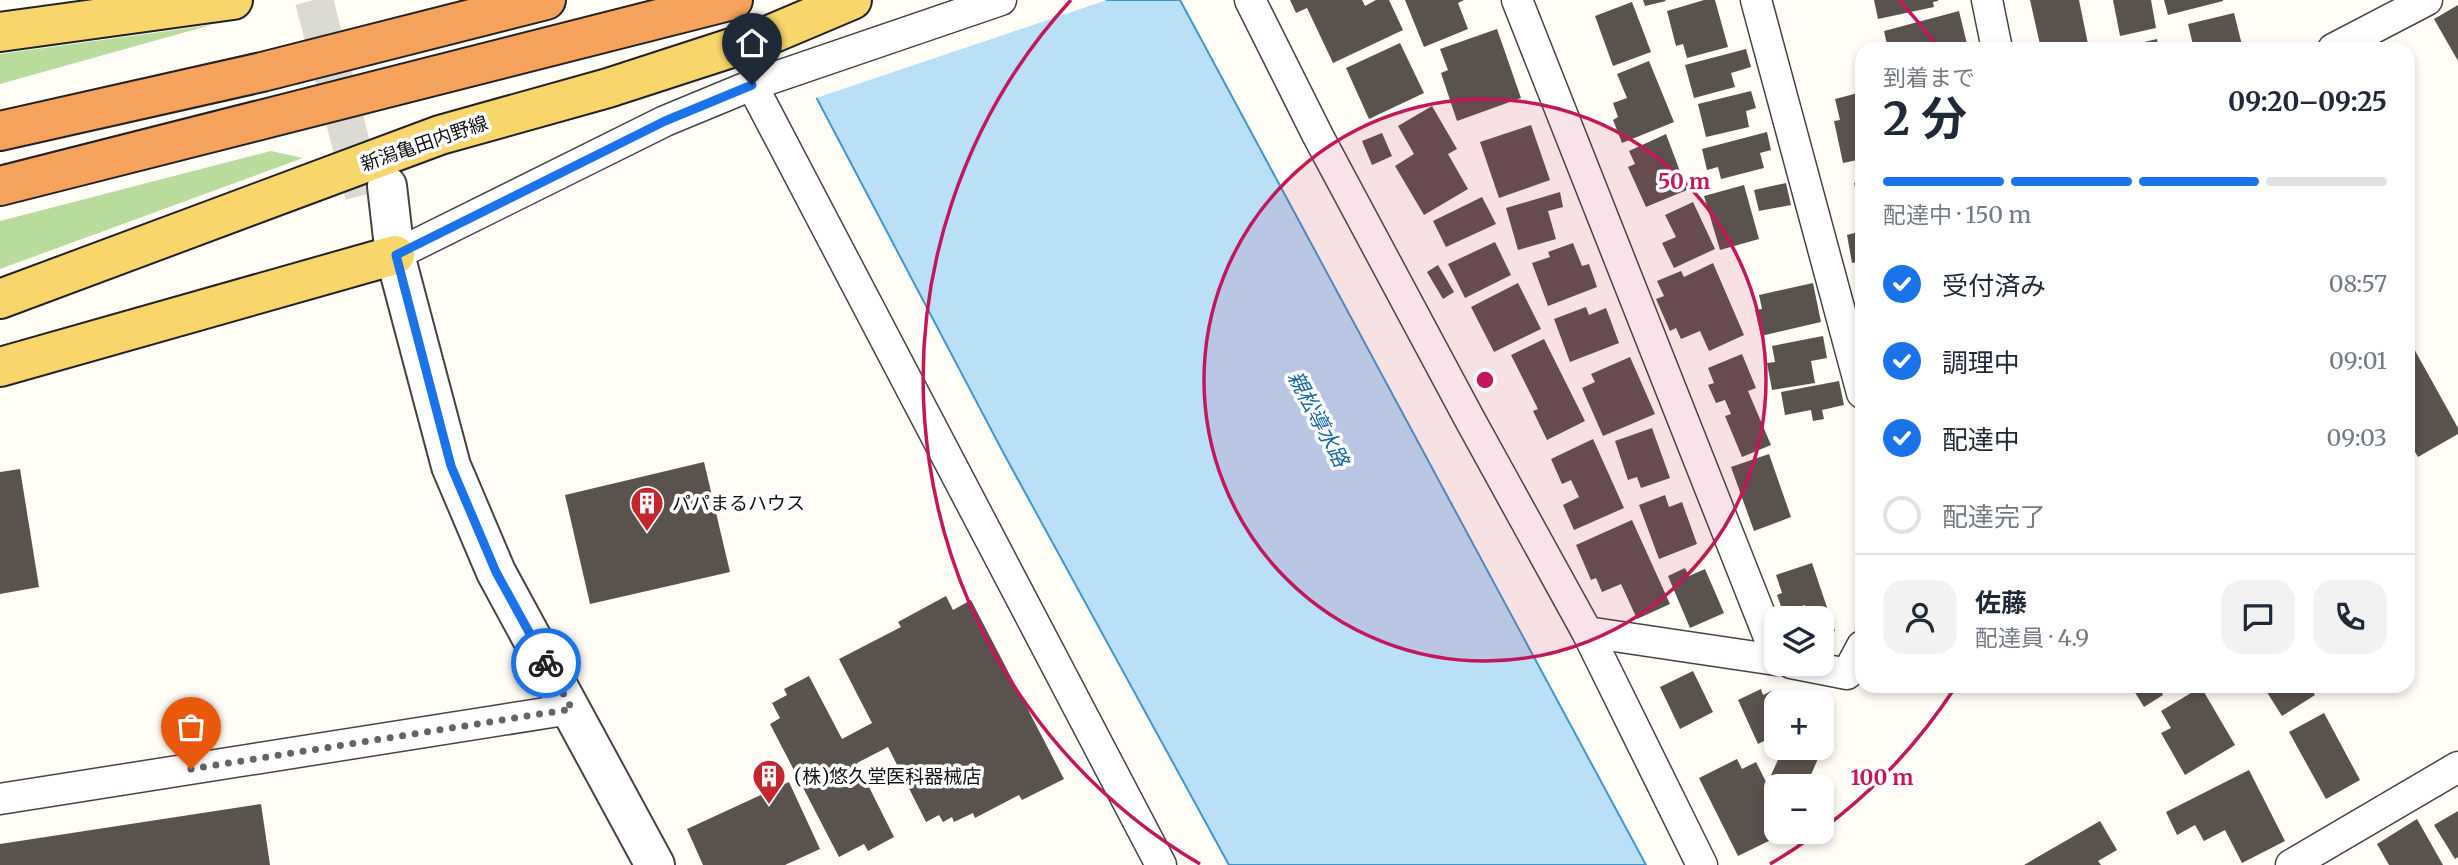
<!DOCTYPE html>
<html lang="ja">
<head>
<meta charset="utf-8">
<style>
	body { margin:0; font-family:Merriweather,"Noto Sans JP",serif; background:#f2f2f3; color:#1f2937; height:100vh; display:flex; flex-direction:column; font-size:26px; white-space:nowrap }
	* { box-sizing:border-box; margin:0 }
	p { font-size:23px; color:#747a83 }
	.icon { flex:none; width:38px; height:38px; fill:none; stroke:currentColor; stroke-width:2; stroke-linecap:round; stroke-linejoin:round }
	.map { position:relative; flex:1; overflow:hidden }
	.details { position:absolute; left:1855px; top:42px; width:560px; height:651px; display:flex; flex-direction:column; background:#fff; border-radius:21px; box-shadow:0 4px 10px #0003 }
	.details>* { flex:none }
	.tools { position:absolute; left:1764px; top:606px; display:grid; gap:14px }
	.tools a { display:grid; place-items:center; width:70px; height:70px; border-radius:14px; background:#fff; box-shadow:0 4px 10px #0003; font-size:35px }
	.pin { position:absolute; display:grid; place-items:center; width:60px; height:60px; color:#fff; margin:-72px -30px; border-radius:50% 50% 50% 0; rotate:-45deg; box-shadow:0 0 7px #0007 }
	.pin .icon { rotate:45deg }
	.courier { position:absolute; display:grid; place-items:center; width:70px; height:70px; margin:-35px; border:5px solid #1a73e8; border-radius:50%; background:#fff; color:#222; box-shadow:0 2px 9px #0007 }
	.headline em { font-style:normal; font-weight:700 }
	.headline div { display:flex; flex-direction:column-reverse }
	.headline { display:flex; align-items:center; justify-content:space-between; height:119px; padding:0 28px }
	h1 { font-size:46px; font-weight:700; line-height:52px }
	.bar { display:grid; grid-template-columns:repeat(4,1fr); gap:10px 7px; align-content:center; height:84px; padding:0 28px }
	.bar i { height:9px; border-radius:5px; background:#e0e1e3 }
	.bar .current { background:#1a73e8 }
	.bar p { grid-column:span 4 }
	.line { display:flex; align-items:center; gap:18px; padding:0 28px; border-top:2px solid #e0e1e3 }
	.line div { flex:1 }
	.round { display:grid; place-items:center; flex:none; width:74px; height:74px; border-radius:21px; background:#f2f2f3 }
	ol { padding:0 28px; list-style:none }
	li { display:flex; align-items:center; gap:21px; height:77px }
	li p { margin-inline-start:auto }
	li .icon { padding:7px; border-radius:50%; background:#1a73e8; color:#fff; stroke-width:4 }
	li:last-child { color:#747a83 }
	li i { width:38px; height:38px; border:4px solid #e0e1e3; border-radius:50% }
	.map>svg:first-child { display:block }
	.forest { fill:#b9dc9c }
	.water { fill:#b9e0f7; stroke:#3f96cf; stroke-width:2 }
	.pier { fill:#fffdf5 }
	.building { fill:#5a524d }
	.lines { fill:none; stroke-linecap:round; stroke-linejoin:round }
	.tertiary-tunnel { stroke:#dbdad3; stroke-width:38; stroke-dasharray:38 19; stroke-linecap:butt }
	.minor-casing { stroke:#444; stroke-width:33 }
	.tertiary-casing { stroke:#444; stroke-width:42 }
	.primary-casing { stroke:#222; stroke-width:42 }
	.motorway-casing { stroke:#222; stroke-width:42 }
	.minor { stroke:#fff; stroke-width:30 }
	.tertiary { stroke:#fff; stroke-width:38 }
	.primary { stroke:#f9d66b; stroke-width:38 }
	.motorway { stroke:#f5a25d; stroke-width:38 }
	.done { stroke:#646461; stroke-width:7; stroke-dasharray:0 12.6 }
	.route { stroke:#1a73e8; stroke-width:9 }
	.ring { fill:none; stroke:#c2185b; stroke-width:3.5 }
	.labels { text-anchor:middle; stroke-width:7; stroke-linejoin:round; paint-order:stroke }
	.street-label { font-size:19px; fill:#111; stroke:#fff }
	.poi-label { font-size:19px; fill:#111; stroke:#fff; text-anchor:start }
	.water-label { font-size:21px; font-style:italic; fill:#1768a6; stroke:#fff }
	.centre { fill:#c2185b; stroke:#fff; stroke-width:3.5 }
	.ring-label { font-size:21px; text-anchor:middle; font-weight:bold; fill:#c2185b; stroke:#fff; stroke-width:7; stroke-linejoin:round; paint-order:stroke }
</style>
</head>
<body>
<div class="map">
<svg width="2458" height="865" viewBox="0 0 2458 865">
	<rect width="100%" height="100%" fill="#fffdf5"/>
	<g class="forest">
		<path d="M211 25 0 84V54Z"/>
		<path d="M271 151 303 158 0 269V221Z"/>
	</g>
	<path class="water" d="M765 0H1180L1646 865H1229L1004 454Z"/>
	<path class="pier" d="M762 0H1107L813 99Z"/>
	<g class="building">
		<path d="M1290 0H1362L1365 6 1376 0H1389L1403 30 1333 63 1307 8 1296 13Z"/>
		<path d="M1405 0H1464L1458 3 1468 29 1424 47Z"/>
		<path d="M1643 0H1665L1666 1 1645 6Z"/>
		<path d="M1704 0H1715L1728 47 1687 58 1683 44 1676 46 1667 11Z"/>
		<path d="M1874 0H1938V1L1933 2 1934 7 1878 19Z"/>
		<path d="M2030 0H2079L2089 49H2041Z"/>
		<path d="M2113 0H2151L2156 28 2120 36Z"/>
		<path d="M2164 0H2223V1L2168 15Z"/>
		<path d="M1632 2 1651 52 1613 66 1595 16Z"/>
		<path d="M2458 5V61L2434 19Z"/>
		<path d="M1959 11 1967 44 1947 49H1888L1884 31Z"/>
		<path d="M2234 13 2243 49H2194L2188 24Z"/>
		<path d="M1497 29 1521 98 1457 121 1441 73 1448 70 1440 49Z"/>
		<path d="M2157 39 2159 49H2118V48Z"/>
		<path d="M1400 43 1424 93 1369 119 1346 68Z"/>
		<path d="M1746 49 1751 67 1731 73 1735 87 1694 98 1685 65Z"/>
		<path d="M1649 61 1674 122 1622 143 1613 120 1618 117 1613 103 1627 98 1617 74Z"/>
		<path d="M1751 91 1756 108 1746 111 1749 127 1706 137 1698 104Z"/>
		<path d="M1862 92V159L1843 163 1834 121 1840 120 1835 99Z"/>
		<path d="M1432 106 1457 149 1448 154 1468 189 1424 215 1395 166 1414 154 1398 126Z"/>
		<path d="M1531 125 1550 180 1499 198 1480 142Z"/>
		<path d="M1767 132 1771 150 1760 153 1764 168 1721 179 1718 167 1707 170 1702 149Z"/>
		<path d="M1382 133 1392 156 1372 165 1362 141Z"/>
		<path d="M1666 134 1687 190 1646 207 1628 167 1635 164 1629 151Z"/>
		<path d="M1862 181V211H1861L1854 183Z"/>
		<path d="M1786 183 1791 205 1759 211 1754 190Z"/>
		<path d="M1744 185 1759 239 1720 250 1704 196Z"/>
		<path d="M1560 192 1563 207 1548 211 1556 239 1518 250 1506 208Z"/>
		<path d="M1482 197 1496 224 1446 247 1433 221Z"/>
		<path d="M1693 202 1715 249 1674 268 1662 243 1676 237 1665 215Z"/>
		<path d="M1862 231V261L1852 263 1847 235Z"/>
		<path d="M1495 242 1511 275 1465 298 1448 264Z"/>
		<path d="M1573 243 1582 266 1589 264 1597 287 1548 306 1532 263 1550 257 1548 252Z"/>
		<path d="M1713 263 1744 335 1709 351 1700 331 1681 339 1676 328 1670 331 1656 299 1664 296 1657 281 1681 271 1684 277Z"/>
		<path d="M1438 265 1454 292 1443 299 1427 272Z"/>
		<path d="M1518 283 1541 329 1494 352 1471 307Z"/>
		<path d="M1813 283 1821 322 1761 336 1755 310 1762 309 1759 295Z"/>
		<path d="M1586 307 1589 315 1606 308 1619 343 1570 362 1554 319Z"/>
		<path d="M1823 336 1827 358 1811 361 1815 383 1772 390 1767 363 1775 362 1772 346Z"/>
		<path d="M2408 338 2458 428V434L2418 457 2408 440Z"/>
		<path d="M1544 339 1585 421 1547 440 1533 411 1538 409 1511 355Z"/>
		<path d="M1742 354 1756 388 1748 391 1771 445 1742 457 1725 416 1731 414 1725 400 1716 403 1708 385 1714 383 1708 368Z"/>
		<path d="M1630 357 1655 414 1603 436 1582 388 1595 382 1591 374Z"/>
		<path d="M1839 381 1844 405 1822 410 1824 419 1813 421 1811 410 1785 415 1781 392Z"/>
		<path d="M1652 428 1670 478 1641 488 1637 477 1628 480 1615 441Z"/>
		<path d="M1593 439 1624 508 1574 530 1563 505 1579 497 1571 480 1562 484 1551 459Z"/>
		<path d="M1769 454 1791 517 1754 531 1731 467Z"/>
		<path d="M704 462 730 572 590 604 565 495Z"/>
		<path d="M20 469 39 587 0 594V472Z"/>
		<path d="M1665 495 1669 507 1682 502 1697 544 1659 559 1639 505Z"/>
		<path d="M1632 520 1670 604 1637 619 1621 584 1602 592 1596 578 1591 580 1576 545Z"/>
		<path d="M1812 563 1835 631 1822 635V618H1810L1805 605 1783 612 1777 595 1782 593 1776 575Z"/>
		<path d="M1685 568 1689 576 1705 569 1724 613 1690 628 1668 576Z"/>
		<path d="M946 596 953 610 971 600 1064 779 1022 800 1019 795 975 818 973 813 954 822 952 817 943 822 939 815 926 822 888 747 857 763 894 837 868 851 864 844 839 857 770 724 780 718 772 703 787 695 784 689 809 676 842 739 872 723 839 659 901 627 898 622Z"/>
		<path d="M1693 671 1713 712 1680 729 1660 687Z"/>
		<path d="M2131 686H2158L2163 695 2144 707Z"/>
		<path d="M2263 686H2309L2315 695 2282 716Z"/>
		<path d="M2201 687 2235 745 2185 775 2161 733 2171 728 2161 711Z"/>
		<path d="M1761 689 1763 695 1771 691 1776 703V719L1774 720 1776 735 1758 744 1738 700Z"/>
		<path d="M2324 713 2360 780 2326 799 2289 732Z"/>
		<path d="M1822 733 1828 736 1806 786H1796L1771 775 1784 747H1822Z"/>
		<path d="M1737 759 1742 769 1756 762 1776 802V822L1771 824 1777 837 1738 856 1699 778Z"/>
		<path d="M2249 770 2285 841 2242 863 2225 830 2204 841 2195 825 2177 835 2166 812Z"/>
		<path d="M789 782 820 849 785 865H703L687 829Z"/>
		<path d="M261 804 270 865H0V844Z"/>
		<path d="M2458 811V857L2455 859 2434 825Z"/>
		<path d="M2417 819 2443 865H2389L2377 844Z"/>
		<path d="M2100 821 2117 850 2098 861 2101 865H2024Z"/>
	</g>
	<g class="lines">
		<path class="tertiary-tunnel" d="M314 0 364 195"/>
		<defs>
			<g id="minor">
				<path d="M1250 0 1318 136 1469 418 1587 632 1702 865"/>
				<path d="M1517 0 1776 655"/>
				<path d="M1756 0 1862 393"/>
				<path d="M1987 0 1997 49"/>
				<path d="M2333 49 2427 0"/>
				<path d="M752 85 1161 865"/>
				<path d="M395 255 665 121 752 85 1001 0"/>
				<path d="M1587 632 1776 660"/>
				<path d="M1791 663 1847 674 1862 646"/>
				<path d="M0 799 571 709"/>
				<path d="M2291 865 2458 767"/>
			</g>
			<path id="tertiary" d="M387 186 395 255 451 466 496 572 655 865"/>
			<g id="primary">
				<path d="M0 32 233 0"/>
				<path d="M0 299 440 135 608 88 762 38 852 0"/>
				<path d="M0 367 395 255"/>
			</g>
			<g id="motorway">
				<path d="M0 131 262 72 546 0"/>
				<path d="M0 186 733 0"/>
			</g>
		</defs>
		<use href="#minor" class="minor-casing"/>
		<use href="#tertiary" class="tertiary-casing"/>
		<use href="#primary" class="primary-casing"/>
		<use href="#motorway" class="motorway-casing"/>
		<use href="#minor" class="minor"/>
		<use href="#tertiary" class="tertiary"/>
		<use href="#primary" class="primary"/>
		<use href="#motorway" class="motorway"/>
	</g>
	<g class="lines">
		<path class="done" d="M191 769 572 709 546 663"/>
		<path class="route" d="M546 663 496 572 451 466 396 255 665 121 752 85"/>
	</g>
	<circle cx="1485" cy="380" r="281" fill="#c2185b" fill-opacity=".12"/>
	<g class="ring">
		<circle cx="1485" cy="380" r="281"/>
		<path d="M1956 686A562 562 0 0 1 1770 864M1200 864A562 562 0 0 1 1071 0M1899 0A562 562 0 0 1 1937 46"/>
	</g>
	<defs>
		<symbol id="building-pin" viewBox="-11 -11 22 30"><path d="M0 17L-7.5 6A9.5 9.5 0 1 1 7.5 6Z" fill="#c4262e" stroke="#fff"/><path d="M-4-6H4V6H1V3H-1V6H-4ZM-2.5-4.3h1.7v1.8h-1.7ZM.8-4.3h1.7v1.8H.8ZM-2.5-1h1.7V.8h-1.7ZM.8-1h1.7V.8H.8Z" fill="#fff"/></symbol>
	</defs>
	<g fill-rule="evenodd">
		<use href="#building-pin" x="628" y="484" width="38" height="52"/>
		<use href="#building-pin" x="750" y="757" width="38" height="52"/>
	</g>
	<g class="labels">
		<g class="street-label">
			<text transform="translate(424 143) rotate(-19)" y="7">新潟亀田内野線</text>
		</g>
		<g class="poi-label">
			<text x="672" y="510">パパまるハウス</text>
			<text x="794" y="783">(株)悠久堂医科器械店</text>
		</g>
		<g class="water-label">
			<text transform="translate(1318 419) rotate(62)" y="7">親松導水路</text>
		</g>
	</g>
	<circle cx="1485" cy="380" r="10" class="centre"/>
	<g class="ring-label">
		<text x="1684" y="189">50 m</text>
		<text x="1882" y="785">100 m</text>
	</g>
</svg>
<div class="tools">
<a><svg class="icon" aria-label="layers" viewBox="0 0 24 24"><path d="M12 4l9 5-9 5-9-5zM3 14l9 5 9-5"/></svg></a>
<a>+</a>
<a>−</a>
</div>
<div class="pin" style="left:191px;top:769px;background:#ea580c"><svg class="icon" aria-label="bag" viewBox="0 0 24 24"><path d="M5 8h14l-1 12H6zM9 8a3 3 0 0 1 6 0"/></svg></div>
<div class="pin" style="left:752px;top:85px;background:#1f2937"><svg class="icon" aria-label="home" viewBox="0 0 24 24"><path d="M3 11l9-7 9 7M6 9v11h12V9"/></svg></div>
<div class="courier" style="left:546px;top:663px"><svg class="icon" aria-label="bike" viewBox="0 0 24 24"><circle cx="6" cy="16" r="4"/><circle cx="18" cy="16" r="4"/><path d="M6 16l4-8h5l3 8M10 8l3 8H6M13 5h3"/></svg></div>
<section class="details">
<div class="headline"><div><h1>2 分</h1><p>到着まで</p></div><em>09:20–09:25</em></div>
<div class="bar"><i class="current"></i><i class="current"></i><i class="current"></i><i></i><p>配達中 · 150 m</p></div>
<ol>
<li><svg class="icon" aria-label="check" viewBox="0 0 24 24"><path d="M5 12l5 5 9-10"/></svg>受付済み<p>08:57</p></li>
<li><svg class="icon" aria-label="check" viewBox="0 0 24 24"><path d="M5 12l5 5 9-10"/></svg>調理中<p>09:01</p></li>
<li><svg class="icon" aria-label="check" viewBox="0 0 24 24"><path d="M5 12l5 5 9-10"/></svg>配達中<p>09:03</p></li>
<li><i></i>配達完了</li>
</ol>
<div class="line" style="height:126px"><a class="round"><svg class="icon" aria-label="person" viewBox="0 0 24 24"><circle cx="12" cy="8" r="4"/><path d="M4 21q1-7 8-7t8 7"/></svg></a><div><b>佐藤</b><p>配達員 · 4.9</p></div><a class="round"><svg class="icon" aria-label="chat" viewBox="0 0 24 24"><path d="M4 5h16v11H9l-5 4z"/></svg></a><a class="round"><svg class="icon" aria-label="phone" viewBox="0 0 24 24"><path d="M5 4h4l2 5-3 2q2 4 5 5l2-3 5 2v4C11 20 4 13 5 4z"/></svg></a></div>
</section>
</div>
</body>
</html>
